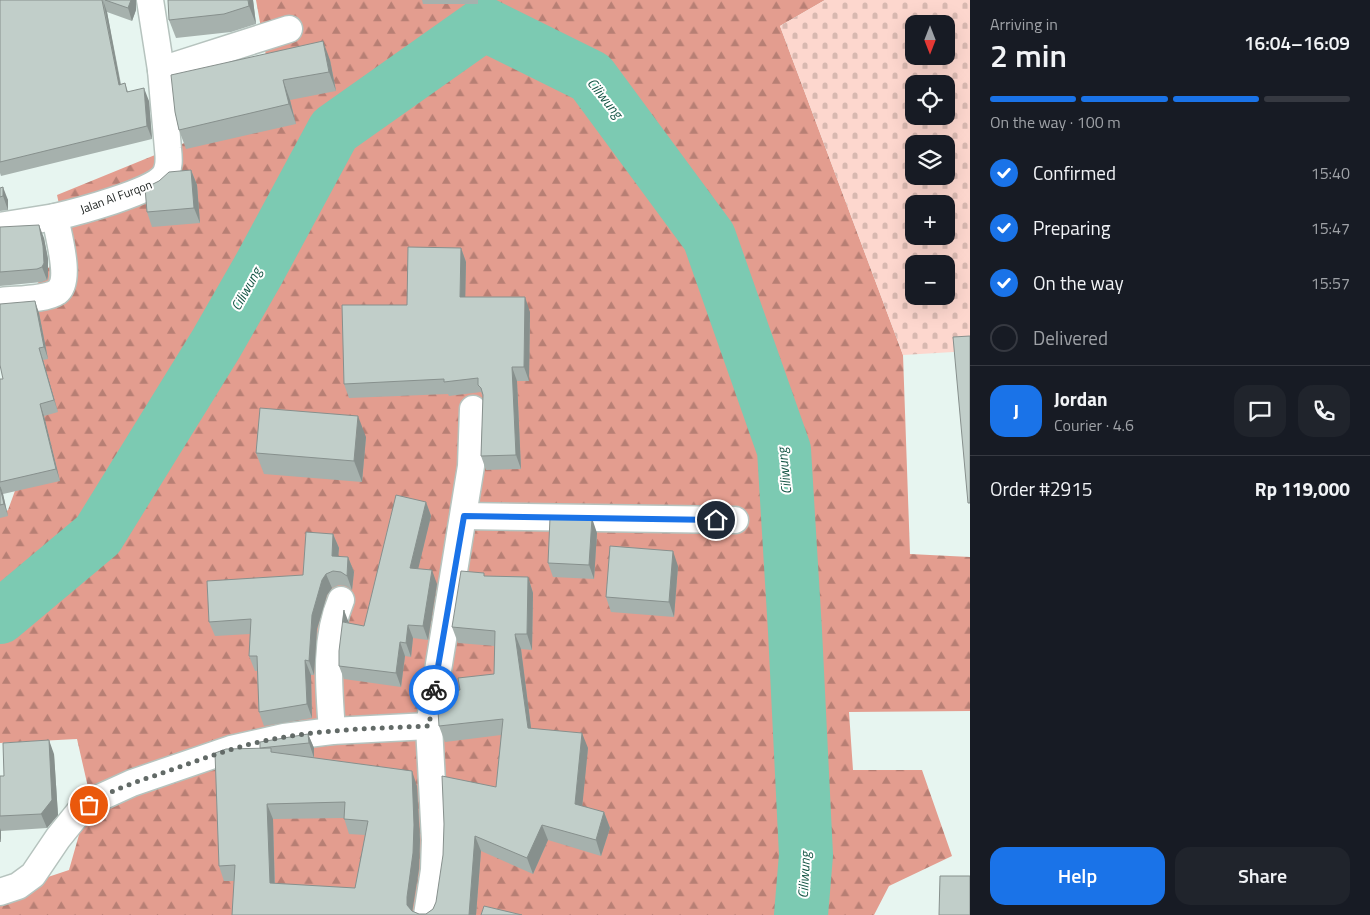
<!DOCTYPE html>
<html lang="en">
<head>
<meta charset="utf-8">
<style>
	body { margin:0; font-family:"Titillium Web",sans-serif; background:#20242c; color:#f1f3f6; height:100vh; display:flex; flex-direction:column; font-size:19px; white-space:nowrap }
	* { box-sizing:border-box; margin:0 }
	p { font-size:16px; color:#9ea1a6 }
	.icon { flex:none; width:28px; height:28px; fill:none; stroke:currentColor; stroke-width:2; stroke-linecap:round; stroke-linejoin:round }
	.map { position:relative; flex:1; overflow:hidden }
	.side { display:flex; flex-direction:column; background:#171b24; width:400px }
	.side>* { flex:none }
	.needle { width:32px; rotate:180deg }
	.controls { position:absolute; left:905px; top:15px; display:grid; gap:10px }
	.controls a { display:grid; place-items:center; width:50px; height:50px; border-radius:10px; background:#171b24; box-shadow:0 5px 20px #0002; font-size:25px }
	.pin { position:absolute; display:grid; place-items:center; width:42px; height:42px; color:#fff; margin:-21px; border:2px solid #fff; border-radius:50%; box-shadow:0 1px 5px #0007 }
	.courier { position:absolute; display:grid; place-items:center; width:50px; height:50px; margin:-25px; border:4px solid #1a73e8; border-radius:50%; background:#fff; color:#222; box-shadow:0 1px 6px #0007 }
	.headline em { font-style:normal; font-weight:600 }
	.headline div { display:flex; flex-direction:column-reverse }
	.headline { display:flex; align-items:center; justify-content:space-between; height:85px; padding:0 20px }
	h1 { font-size:32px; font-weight:600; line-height:38px }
	.bar { display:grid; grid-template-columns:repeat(4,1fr); gap:8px 5px; align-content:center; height:60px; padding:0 20px }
	.bar i { height:6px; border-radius:4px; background:#363941 }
	.bar .selected { background:#1a73e8 }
	.bar p { grid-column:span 4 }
	.line { display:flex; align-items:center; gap:12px; padding:0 20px; border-top:1px solid #363941 }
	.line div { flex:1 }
	.round { display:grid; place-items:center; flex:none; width:52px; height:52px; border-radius:15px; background:#20242c }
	ol { padding:0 20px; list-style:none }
	li { display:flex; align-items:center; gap:15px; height:55px }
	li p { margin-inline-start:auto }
	li .icon { padding:5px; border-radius:50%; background:#1a73e8; color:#fff; stroke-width:4 }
	li:last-child { color:#9ea1a6 }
	li i { width:28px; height:28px; border:2px solid #363941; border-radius:50% }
	.button { display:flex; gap:10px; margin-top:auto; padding:10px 20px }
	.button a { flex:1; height:58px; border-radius:15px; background:#1a73e8; color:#fff; font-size:20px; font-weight:600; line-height:58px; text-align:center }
	.button a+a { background:#20242c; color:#f1f3f6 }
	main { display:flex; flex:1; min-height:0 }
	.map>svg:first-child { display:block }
	.forest { fill:url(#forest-firs) }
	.cemetery { fill:url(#cemetery-stones); fill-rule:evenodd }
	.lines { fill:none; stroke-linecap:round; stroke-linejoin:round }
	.river { stroke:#7ccab2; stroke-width:54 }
	.minor-casing { stroke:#b6c3be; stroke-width:29 }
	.minor { stroke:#fff; stroke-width:26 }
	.wall { fill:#a6b1ad; fill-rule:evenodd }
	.shaded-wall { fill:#87908d }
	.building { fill:#c1cec9; stroke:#87908d; fill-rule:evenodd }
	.done { stroke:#626a67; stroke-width:5; stroke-dasharray:0 9 }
	.route { stroke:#1a73e8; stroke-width:6 }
	.labels { text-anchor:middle; stroke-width:4; stroke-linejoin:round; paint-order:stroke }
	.street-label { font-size:12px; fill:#1a1f1d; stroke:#fff }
	.water-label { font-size:14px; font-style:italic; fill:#165646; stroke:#fff }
</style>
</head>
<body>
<main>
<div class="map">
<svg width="970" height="915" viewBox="0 0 970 915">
	<defs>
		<pattern id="forest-firs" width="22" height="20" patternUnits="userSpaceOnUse" patternTransform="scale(1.25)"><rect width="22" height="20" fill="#e39d8f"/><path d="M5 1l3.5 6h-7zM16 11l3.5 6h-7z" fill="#b77f74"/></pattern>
		<pattern id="cemetery-stones" width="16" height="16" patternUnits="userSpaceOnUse" patternTransform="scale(1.25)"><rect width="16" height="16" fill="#fdd7ce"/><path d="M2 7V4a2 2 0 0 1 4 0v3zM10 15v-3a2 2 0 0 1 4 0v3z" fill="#d8b8b0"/></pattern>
	</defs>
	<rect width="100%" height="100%" fill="#e7f5f0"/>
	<path class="forest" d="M256 0H825L780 26 903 355 910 554 970 557V711L849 712 853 770H922L952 856 889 886 874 915H0V893L69 870 90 796 77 739 0 743V516L8 510 24 466 2 335 67 241 57 195 275 106Z"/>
	<path class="cemetery" d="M825 0H970V351L903 355 780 26ZM914 24H946V56H914ZM914 84H946V116H914ZM914 144H946V176H914ZM914 204H946V236H914ZM914 264H946V296H914Z"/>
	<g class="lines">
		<path class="river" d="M0 617 98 535 216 344 259 269 334 130 484 24 591 77 709 237 784 450 795 631 806 855 801 915"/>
		<defs>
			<g id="minor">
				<path d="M161 70 289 29"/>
				<path d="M0 226 55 217"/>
				<path d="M0 301C15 299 45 300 57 292 72 281 58 234 55 217 77 212 152 192 164 176 170 168 169 158 168 149L161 70 150 0"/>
				<path d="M464 516 735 520"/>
				<path d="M332 731C329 688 324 640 341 600"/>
				<path d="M0 892 18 886 33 875 58 838 79 812 99 798 132 783 231 749 284 737 332 731 429 726"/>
				<path d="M427 915 434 870 435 840 429 726 471 466 473 409"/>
			</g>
		</defs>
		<use href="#minor" class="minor-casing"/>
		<use href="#minor" class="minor"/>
	</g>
	<g class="wall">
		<path d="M0 0H136V10L132 21 107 12 121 84 125 83 128 92 149 101 152 139 1 176 0 173Z"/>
		<path d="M253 0 256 24 231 32 176 38 169 20Z"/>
		<path d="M422 0H478V4H423Z"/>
		<path d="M330 60 336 91 290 100 296 124 186 149 179 130 175 112Z"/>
		<path d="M191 170 197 185 200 223 152 227 147 212Z"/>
		<path d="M0 188 8 200V210L0 211Z"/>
		<path d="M0 227 44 238 48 259V276L47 280 42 282 0 286Z"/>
		<path d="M461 248 466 262 465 297 530 312 529 381H517L521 469 486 470 481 456 483 397 481 392 449 396 448 394 349 398 344 384 407 305Z"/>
		<path d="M39 313 48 359 43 360 58 412 44 416 60 481 3 494 8 516 0 518V379H3Z"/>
		<path d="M366 437 362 482 264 474 256 453Z"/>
		<path d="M426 502 431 516 418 569 437 584 428 640 413 638 411 657 405 656 401 687 344 679 339 666 349 623 364 626Z"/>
		<path d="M597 533 594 579 553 577 548 563Z"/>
		<path d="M333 534 339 548 338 557H348L354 572 352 590 346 586 339 585 332 588 327 595 317 629 314 675H311L312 718 264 726 259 712 257 671H255L249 656 250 634 215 636 209 622 303 575Z"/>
		<path d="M678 566 674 617 611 612 606 597Z"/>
		<path d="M485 576 528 577 533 593 532 650 521 649 531 728 588 748 582 806 604 812 610 828 601 856 548 840 533 874 481 851 476 915H232L234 881H224L219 866 260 748 308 734 314 748V758L417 786 420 840 419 869 412 911 419 914H426L433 909 496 787 501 735 445 742 439 726 460 690 494 674 495 646 458 643 452 627ZM344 818 349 834 365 835 355 888 275 884 273 819Z"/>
		<path d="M54 754 58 815 47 828 1 831V842H0V776H4Z"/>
	</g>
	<g class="shaded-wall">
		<path d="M103 0 107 12 123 98 119 85Z"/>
		<path d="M131 0H136V10L132 21 128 8Z"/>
		<path d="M248 0H253L256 24 249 6Z"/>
		<path d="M323 41 330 60 336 91 329 72Z"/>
		<path d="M283 80 290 100 296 124 289 104Z"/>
		<path d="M144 88 149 101 152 139 147 126Z"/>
		<path d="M191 170 197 185 200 223 194 208Z"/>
		<path d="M3 187 8 200V210L3 196Z"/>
		<path d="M39 225 44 238 48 259V276L47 280 42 267Z"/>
		<path d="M461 248 466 262 465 311 460 297Z"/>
		<path d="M525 297 530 312 529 381 524 367Z"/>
		<path d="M35 301 39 313 48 359 44 347Z"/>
		<path d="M39 348 43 360 58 412 54 400Z"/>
		<path d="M512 367 517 381 521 469 516 455Z"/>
		<path d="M40 404 44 416 60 481 56 469Z"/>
		<path d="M358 416 366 437 362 482 354 461Z"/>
		<path d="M0 485 3 494 8 516 4 504Z"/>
		<path d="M426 502 431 516 415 582 410 568Z"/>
		<path d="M592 518 597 533 594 579 589 565Z"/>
		<path d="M333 534 339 548 337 571 332 556Z"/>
		<path d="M673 551 678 566 674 617 669 602Z"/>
		<path d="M348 557 354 572 352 590 347 576Z"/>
		<path d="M432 570 437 584 428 640 423 626Z"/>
		<path d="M326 574 332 588 327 595 317 629 314 675 309 661 312 615 322 580Z"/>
		<path d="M528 577 533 593 532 650 527 634Z"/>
		<path d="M344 610 349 623 343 622Z"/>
		<path d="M408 625 413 638 411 657 406 643Z"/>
		<path d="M515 634 521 649 533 743 528 728Z"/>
		<path d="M400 642 405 656 401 687 396 673Z"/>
		<path d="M305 660 311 675 312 718 307 704Z"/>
		<path d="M582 733 588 748 581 819 575 804Z"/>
		<path d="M308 734 314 748V758L309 743Z"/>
		<path d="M49 740 54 754 58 815 47 828 41 814Z"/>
		<path d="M412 771 417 786 420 840 419 869 412 913 407 905V897Z"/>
		<path d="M267 804 273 819 275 899 270 883Z"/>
		<path d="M604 812 610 828 601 856 596 840Z"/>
		<path d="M542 825 548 840 533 874 527 858Z"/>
		<path d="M0 828 1 831V842L0 838Z"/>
		<path d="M475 836 481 851 476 915H469Z"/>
	</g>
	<g class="building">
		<path d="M0 0H102L119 85 125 83 127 92 144 88 147 126 0 162Z"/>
		<path d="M105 0H131L128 8Z"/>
		<path d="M168 0H248L249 6 224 14 169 20Z"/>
		<path d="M323 41 329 72 283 80 289 104 179 130 175 112 171 75Z"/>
		<path d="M191 170 194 208 147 212 145 188 159 181 169 172Z"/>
		<path d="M3 187V196L0 197V188Z"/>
		<path d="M39 225 43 246 44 263 42 267 37 269 0 272V227Z"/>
		<path d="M408 247 461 248 460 297H525L524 367H512L516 455 481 456 483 395 481 388 478 385V378L444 382V379L344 384 342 305H407Z"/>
		<path d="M35 301 44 347 39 348 54 400 40 404 56 469 0 482V379H3L0 365V304Z"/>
		<path d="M970 336V503H968L953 337Z"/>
		<path d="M260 408 358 416 354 461 256 453Z"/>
		<path d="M0 487 4 504 0 505Z"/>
		<path d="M396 495 426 502 410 568 432 570 423 626 408 625 406 643 400 642 396 673 339 666V651L344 610 343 622 364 626Z"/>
		<path d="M550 518H592L589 565 548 563Z"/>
		<path d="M306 532 333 534 332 556 348 557 347 576 341 572 333 571 326 574 322 580 312 615 309 661 305 660 307 704 259 712 257 656H249L251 619 209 622 207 581 303 575Z"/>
		<path d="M610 546 673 551 669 602 606 597Z"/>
		<path d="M461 571 484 573V576L528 577 527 634H515L528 728 582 733 575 804 604 812 596 840 542 825 527 858 475 836 469 915H232L235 865 219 866 215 753 226 749 271 748V752L412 771 414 825 413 853 407 897V905L412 911 419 914H426L433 909 436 902 443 855 444 824 442 776 496 787 503 719 439 726 438 711 442 692 460 690 458 678 494 674 495 631 452 627ZM345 802 344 819 368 821 355 888 270 883 267 804Z"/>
		<path d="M308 734 309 743 260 748V742Z"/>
		<path d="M49 740 52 800 41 814 0 816V776H4L3 743Z"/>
		<path d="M940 876H970V915H939Z"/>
		<path d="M484 906 522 915H481Z"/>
	</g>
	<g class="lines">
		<path class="done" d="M89 805C111 789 140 781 165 772 205 758 244 743 285 737 333 729 381 728 429 726L434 690"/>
		<path class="route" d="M434 690 464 516 716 520"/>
	</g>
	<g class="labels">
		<g class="street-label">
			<text transform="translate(116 197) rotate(-20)" y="4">Jalan Al Furqon</text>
		</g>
		<g class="water-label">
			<text transform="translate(605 98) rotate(51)" y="5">Ciliwung</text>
			<text transform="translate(246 289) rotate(-61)" y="5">Ciliwung</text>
			<text transform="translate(784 471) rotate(-96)" y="5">Ciliwung</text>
			<text transform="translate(804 875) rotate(-87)" y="5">Ciliwung</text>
		</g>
	</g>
</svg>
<div class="controls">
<a><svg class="needle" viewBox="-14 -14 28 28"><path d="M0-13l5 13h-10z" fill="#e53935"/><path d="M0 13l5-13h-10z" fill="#9ea1a6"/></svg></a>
<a><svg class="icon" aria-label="locate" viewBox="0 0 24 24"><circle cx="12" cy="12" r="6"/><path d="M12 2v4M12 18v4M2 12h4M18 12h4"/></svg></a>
<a><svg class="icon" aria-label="layers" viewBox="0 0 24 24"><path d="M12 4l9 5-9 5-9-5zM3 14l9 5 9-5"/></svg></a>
<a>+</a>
<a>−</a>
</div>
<div class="pin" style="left:89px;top:805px;background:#ea580c"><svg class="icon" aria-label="bag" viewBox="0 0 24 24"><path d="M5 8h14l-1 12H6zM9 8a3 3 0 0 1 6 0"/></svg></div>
<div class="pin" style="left:716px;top:520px;background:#1f2937"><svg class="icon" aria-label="home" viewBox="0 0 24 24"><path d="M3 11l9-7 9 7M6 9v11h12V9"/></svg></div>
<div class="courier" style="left:434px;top:690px"><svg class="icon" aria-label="bike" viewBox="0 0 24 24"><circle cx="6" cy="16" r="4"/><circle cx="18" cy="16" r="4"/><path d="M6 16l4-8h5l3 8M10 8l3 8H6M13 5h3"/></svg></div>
</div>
<section class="side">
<div class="headline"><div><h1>2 min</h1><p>Arriving in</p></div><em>16:04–16:09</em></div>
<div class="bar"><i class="selected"></i><i class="selected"></i><i class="selected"></i><i></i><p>On the way · 100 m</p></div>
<ol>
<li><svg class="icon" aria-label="check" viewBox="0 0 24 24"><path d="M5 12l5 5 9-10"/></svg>Confirmed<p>15:40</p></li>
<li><svg class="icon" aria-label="check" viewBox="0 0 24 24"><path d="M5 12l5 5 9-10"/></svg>Preparing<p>15:47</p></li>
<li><svg class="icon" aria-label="check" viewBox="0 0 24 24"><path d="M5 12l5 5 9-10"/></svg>On the way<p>15:57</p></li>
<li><i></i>Delivered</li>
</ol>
<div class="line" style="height:90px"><b class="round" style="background:#1a73e8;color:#fff">J</b><div><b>Jordan</b><p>Courier · 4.6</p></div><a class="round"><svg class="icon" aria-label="chat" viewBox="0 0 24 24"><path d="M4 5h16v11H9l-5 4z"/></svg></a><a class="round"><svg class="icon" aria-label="phone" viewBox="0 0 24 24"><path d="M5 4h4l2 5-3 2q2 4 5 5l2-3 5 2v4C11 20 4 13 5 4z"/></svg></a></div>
<div class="line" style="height:65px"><div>Order #2915</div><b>Rp 119,000</b></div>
<div class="button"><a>Help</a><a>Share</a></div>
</section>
</main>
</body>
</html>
